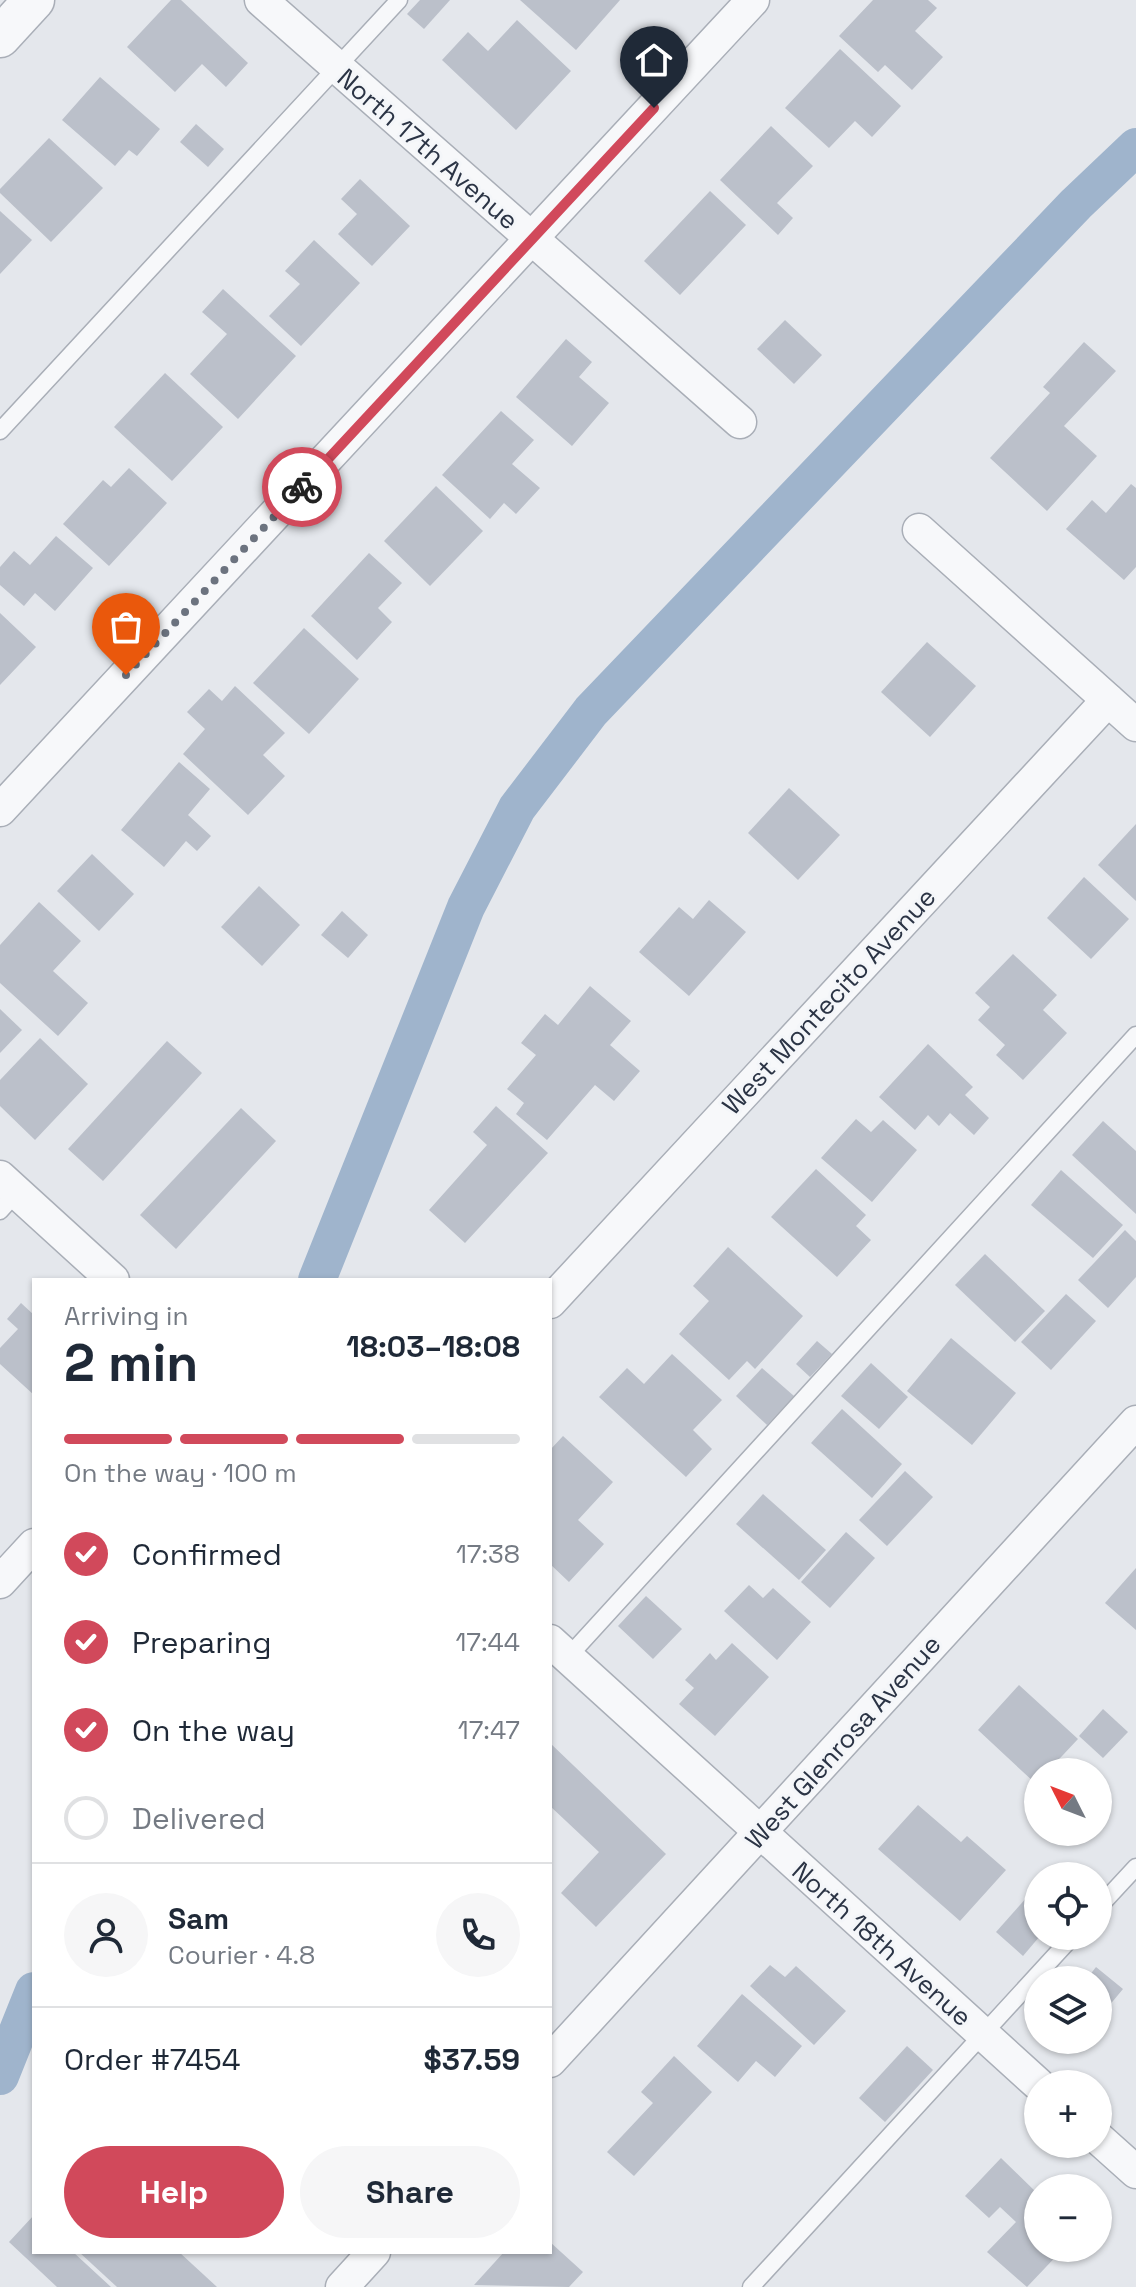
<!DOCTYPE html>
<html lang="en">
<head>
<meta charset="utf-8">
<style>
	body { margin:0; font-family:"Space Grotesk",sans-serif; background:#f6f6f7; color:#1f2937; height:100vh; display:flex; flex-direction:column; font-size:30px; white-space:nowrap }
	* { box-sizing:border-box; margin:0 }
	p { font-size:26px; color:#747a83 }
	.icon { flex:none; width:44px; height:44px; fill:none; stroke:currentColor; stroke-width:2; stroke-linecap:round; stroke-linejoin:round }
	.map { position:relative; flex:1; overflow:hidden }
	.drawer { position:absolute; left:32px; top:1278px; width:520px; height:976px; display:flex; flex-direction:column; background:#fff; border-radius:0px; box-shadow:0 2px 6px #0004 }
	.drawer>* { flex:none }
	.needle { width:52px; rotate:312deg }
	.buttons { position:absolute; left:1024px; top:1758px; display:grid; gap:16px }
	.buttons a { display:grid; place-items:center; width:88px; height:88px; border-radius:50%; background:#fff; box-shadow:0 2px 6px #0004; font-size:40px }
	.pin { position:absolute; display:grid; place-items:center; width:68px; height:68px; color:#fff; margin:-82px -34px; border-radius:50% 50% 50% 0; rotate:-45deg; box-shadow:0 0 8px #0007 }
	.pin .icon { rotate:45deg }
	.courier { position:absolute; display:grid; place-items:center; width:80px; height:80px; margin:-40px; border:6px solid #d1495b; border-radius:50%; background:#fff; color:#222; box-shadow:0 2px 10px #0007 }
	.summary em { font-style:normal; font-weight:600 }
	.summary div { display:flex; flex-direction:column-reverse }
	.summary { display:flex; align-items:center; justify-content:space-between; height:136px; padding:0 32px }
	h1 { font-size:52px; font-weight:600; line-height:60px }
	.bar { display:grid; grid-template-columns:repeat(4,1fr); gap:12px 8px; align-content:center; height:96px; padding:0 32px }
	.bar i { height:10px; border-radius:6px; background:#e0e1e3 }
	.bar .current { background:#d1495b }
	.bar p { grid-column:span 4 }
	.line { display:flex; align-items:center; gap:20px; padding:0 32px; border-top:2px solid #e0e1e3 }
	.line div { flex:1 }
	.round { display:grid; place-items:center; flex:none; width:84px; height:84px; border-radius:42px; background:#f6f6f7 }
	ol { padding:0 32px; list-style:none }
	li { display:flex; align-items:center; gap:24px; height:88px }
	li p { margin-inline-start:auto }
	li .icon { padding:8px; border-radius:50%; background:#d1495b; color:#fff; stroke-width:4 }
	li:last-child { color:#747a83 }
	li i { width:44px; height:44px; border:4px solid #e0e1e3; border-radius:50% }
	.cta { display:flex; gap:16px; margin-top:auto; padding:16px 32px }
	.cta a { flex:1; height:92px; border-radius:48px; background:#d1495b; color:#fff; font-size:32px; font-weight:600; line-height:92px; text-align:center }
	.cta a+a { background:#f6f6f7; color:#1f2937 }
	.map>svg:first-child { display:block }
	.lines { fill:none; stroke-linecap:round; stroke-linejoin:round }
	.canal { stroke:#9fb4cc; stroke-width:38 }
	.building { fill:#bbc0ca }
	.service-casing { stroke:#a9aeb7; stroke-width:19 }
	.minor-casing { stroke:#a9aeb7; stroke-width:35 }
	.tertiary-casing { stroke:#a9aeb7; stroke-width:43 }
	.service { stroke:#f7f8fa; stroke-width:16 }
	.minor { stroke:#f7f8fa; stroke-width:32 }
	.tertiary { stroke:#f7f8fa; stroke-width:40 }
	.done { stroke:#6c737f; stroke-width:8; stroke-dasharray:0 14.4 }
	.route { stroke:#d1495b; stroke-width:10 }
	.labels { text-anchor:middle; stroke-width:6; stroke-linejoin:round; paint-order:stroke }
	.street-label { font-size:26px; fill:#2b3445; stroke:#f4f6f9 }
</style>
</head>
<body>
<div class="map">
<svg width="1136" height="2287" viewBox="0 0 1136 2287">
	<rect width="100%" height="100%" fill="#e4e7ec"/>
	<g class="lines">
		<g class="canal">
			<path d="M317 1280 466 907 517 808 591 711 1076 204 1136 147"/>
			<path d="M0 2076 34 1991"/>
		</g>
	</g>
	<g class="building">
		<path d="M171 0H181L248 63 226 87 202 64 175 92 127 47Z"/>
		<path d="M420 0H450L424 29 407 14Z"/>
		<path d="M520 0H620L576 50Z"/>
		<path d="M873 0H928L937 8 915 31 943 57 912 90 885 65 878 72 839 36Z"/>
		<path d="M517 20 571 71 516 130 442 60 468 32 488 51Z"/>
		<path d="M840 49 901 106 872 137 855 121 829 148 785 108Z"/>
		<path d="M100 77 160 129 137 156 129 150 115 166 62 120Z"/>
		<path d="M196 124 224 149 208 167 180 142Z"/>
		<path d="M771 126 813 166 777 203 793 218 778 235 720 180Z"/>
		<path d="M49 138 103 188 51 242 0 193V189Z"/>
		<path d="M360 179 410 226 372 266 338 234 357 214 341 199Z"/>
		<path d="M710 191 746 225 680 295 644 261Z"/>
		<path d="M0 211 32 240 0 274Z"/>
		<path d="M314 240 360 283 301 346 269 316 300 284 285 271Z"/>
		<path d="M223 289 296 356 238 419 190 374 227 334 202 312Z"/>
		<path d="M785 320 822 355 794 384 757 349Z"/>
		<path d="M566 339 592 362 579 377 609 403 572 446 516 397Z"/>
		<path d="M1084 342 1116 371 1064 426 1097 456 1047 511 990 458 1050 393 1043 387Z"/>
		<path d="M165 373 223 427 172 481 114 427Z"/>
		<path d="M501 411 534 440 512 464 540 488 516 514 504 503 490 519 442 475Z"/>
		<path d="M129 468 167 503 109 566 63 524 103 480 111 487Z"/>
		<path d="M1131 484 1136 488V567L1124 580 1066 529 1092 500 1106 513Z"/>
		<path d="M436 486 483 531 430 586 384 541Z"/>
		<path d="M56 536 93 568 55 611 35 593 24 606 0 585V567L14 551 30 565Z"/>
		<path d="M369 553 402 583 378 608 392 622 357 660 311 616Z"/>
		<path d="M0 613 36 647 0 685Z"/>
		<path d="M304 628 359 679 309 734 253 683Z"/>
		<path d="M927 642 976 686 930 737 881 692Z"/>
		<path d="M235 686 285 733 263 755 285 776 248 815 183 754 205 729 187 712 209 689 222 701Z"/>
		<path d="M179 762 210 789 188 815 211 836 197 851 186 841 164 867 121 830Z"/>
		<path d="M789 788 840 835 798 880 748 833Z"/>
		<path d="M1136 824V901L1098 865Z"/>
		<path d="M92 854 134 894 99 931 57 891Z"/>
		<path d="M1084 877 1129 919 1091 959 1047 918Z"/>
		<path d="M259 886 300 925 262 966 221 927Z"/>
		<path d="M709 900 746 932 689 996 639 952 679 907 693 919Z"/>
		<path d="M39 902 81 941 53 971 88 1003 58 1036 0 983V945Z"/>
		<path d="M342 911 368 935 348 958 321 935Z"/>
		<path d="M1013 954 1057 995 1043 1010 1067 1033 1023 1080 996 1055 1005 1045 978 1020 990 1007 975 993Z"/>
		<path d="M590 986 631 1021 610 1045 640 1071 614 1101 595 1085 547 1140 516 1114 524 1103 507 1089 536 1055 521 1043 545 1014 558 1025Z"/>
		<path d="M0 1009 22 1030 0 1053Z"/>
		<path d="M40 1038 88 1084 35 1140 0 1106V1080Z"/>
		<path d="M167 1041 202 1073 103 1181 68 1149Z"/>
		<path d="M928 1044 973 1087 965 1095 989 1118 974 1135 950 1113 939 1126 928 1115 915 1130 879 1097Z"/>
		<path d="M496 1106 548 1153 465 1243 429 1210 487 1145 473 1132Z"/>
		<path d="M241 1108 276 1141 176 1249 140 1215Z"/>
		<path d="M856 1119 871 1132 883 1120 917 1150 872 1202 821 1158Z"/>
		<path d="M1103 1121 1136 1151V1214L1072 1155Z"/>
		<path d="M816 1169 866 1215 856 1226 871 1240 837 1277 771 1217Z"/>
		<path d="M1061 1170 1123 1225 1093 1258 1031 1205Z"/>
		<path d="M1125 1230 1136 1241V1277L1108 1308 1078 1280Z"/>
		<path d="M728 1247 803 1316 755 1369 747 1361 729 1380 679 1334 709 1301 693 1286Z"/>
		<path d="M985 1254 1045 1311 1015 1342 955 1285Z"/>
		<path d="M1066 1294 1096 1321 1051 1370 1021 1342Z"/>
		<path d="M21 1303 34 1315V1395L0 1364V1348L18 1329 7 1319Z"/>
		<path d="M951 1338 1016 1393 972 1445 907 1391Z"/>
		<path d="M817 1341 832 1354 810 1377 796 1364Z"/>
		<path d="M672 1354 722 1400 693 1430 712 1449 686 1477 599 1397 627 1368 644 1384Z"/>
		<path d="M871 1363 908 1397 879 1429 841 1396Z"/>
		<path d="M762 1368 794 1396 767 1425 736 1396Z"/>
		<path d="M842 1409 902 1464 872 1498 811 1443Z"/>
		<path d="M563 1436 613 1482 578 1520 604 1544 569 1582 550 1564V1450Z"/>
		<path d="M905 1471 933 1497 887 1546 859 1520Z"/>
		<path d="M763 1494 826 1550 799 1580 736 1524Z"/>
		<path d="M846 1532 875 1558 830 1608 801 1582Z"/>
		<path d="M1136 1568V1630L1105 1603Z"/>
		<path d="M749 1585 763 1598 773 1588 811 1622 777 1660 724 1611Z"/>
		<path d="M646 1596 682 1629 653 1659 618 1626Z"/>
		<path d="M732 1643 769 1677 715 1736 679 1704 694 1688 685 1680 710 1653 716 1660Z"/>
		<path d="M1019 1685 1078 1739 1047 1772H1038L1036 1784 978 1730Z"/>
		<path d="M1103 1709 1128 1732 1103 1758 1079 1736Z"/>
		<path d="M550 1743 666 1854 596 1927 561 1893 599 1852 550 1806Z"/>
		<path d="M918 1805 961 1842 967 1836 1006 1870 960 1921 878 1849Z"/>
		<path d="M1035 1888 1040 1936 1023 1956 996 1932Z"/>
		<path d="M770 1965 785 1977 796 1966 846 2011 814 2045 750 1986Z"/>
		<path d="M1096 1967 1123 1989 1098 2019V1980H1086Z"/>
		<path d="M742 1994 802 2046 775 2077 756 2061 738 2082 697 2046Z"/>
		<path d="M907 2046 933 2070 885 2122 859 2098Z"/>
		<path d="M674 2056 712 2092 634 2176 607 2152 653 2103 641 2092Z"/>
		<path d="M1001 2158 1038 2194V2248H1064L1027 2287 987 2252 1016 2222 1000 2207 989 2218 965 2196Z"/>
		<path d="M34 2215V2252H73L111 2287H57L9 2242Z"/>
		<path d="M550 2242 583 2272 569 2287 474 2285 504 2252H550Z"/>
		<path d="M79 2252H179L217 2287H117Z"/>
	</g>
	<g class="lines">
		<defs>
			<g id="service">
				<path d="M0 431 399 0"/>
				<path d="M0 1211 17 1192"/>
				<path d="M568 1657 1136 1035"/>
				<path d="M1098 1908 1136 1867"/>
				<path d="M751 2287 1073 1936"/>
			</g>
			<g id="minor">
				<path d="M261 0 740 422"/>
				<path d="M919 530 1136 725"/>
				<path d="M0 810 753 0"/>
				<path d="M0 1177 113 1280"/>
				<path d="M550 1302 1108 700"/>
				<path d="M0 1582 34 1545"/>
				<path d="M550 1641 1038 2084"/>
				<path d="M550 2061 1136 1422"/>
				<path d="M1098 2138 1136 2172"/>
				<path d="M342 2287 374 2252"/>
			</g>
			<path id="tertiary" d="M0 37 34 0"/>
		</defs>
		<use href="#service" class="service-casing"/>
		<use href="#minor" class="minor-casing"/>
		<use href="#tertiary" class="tertiary-casing"/>
		<use href="#service" class="service"/>
		<use href="#minor" class="minor"/>
		<use href="#tertiary" class="tertiary"/>
	</g>
	<g class="lines">
		<path class="done" d="M126 675 302 487"/>
		<path class="route" d="M302 487 654 108"/>
	</g>
	<g class="labels">
		<g class="street-label">
			<text transform="translate(428 149) rotate(41)" y="9">North 17th Avenue</text>
			<text transform="translate(829 1001) rotate(-47)" y="9">West Montecito Avenue</text>
			<text transform="translate(843 1742) rotate(-48)" y="9">West Glenrosa Avenue</text>
			<text transform="translate(882 1944) rotate(42)" y="9">North 18th Avenue</text>
		</g>
	</g>
</svg>
<div class="buttons">
<a><svg class="needle" viewBox="-14 -14 28 28"><path d="M0-13l5 13h-10z" fill="#e53935"/><path d="M0 13l5-13h-10z" fill="#747a83"/></svg></a>
<a><svg class="icon" aria-label="locate" viewBox="0 0 24 24"><circle cx="12" cy="12" r="6"/><path d="M12 2v4M12 18v4M2 12h4M18 12h4"/></svg></a>
<a><svg class="icon" aria-label="layers" viewBox="0 0 24 24"><path d="M12 4l9 5-9 5-9-5zM3 14l9 5 9-5"/></svg></a>
<a>+</a>
<a>−</a>
</div>
<div class="pin" style="left:126px;top:675px;background:#ea580c"><svg class="icon" aria-label="bag" viewBox="0 0 24 24"><path d="M5 8h14l-1 12H6zM9 8a3 3 0 0 1 6 0"/></svg></div>
<div class="pin" style="left:654px;top:108px;background:#1f2937"><svg class="icon" aria-label="home" viewBox="0 0 24 24"><path d="M3 11l9-7 9 7M6 9v11h12V9"/></svg></div>
<div class="courier" style="left:302px;top:487px"><svg class="icon" aria-label="bike" viewBox="0 0 24 24"><circle cx="6" cy="16" r="4"/><circle cx="18" cy="16" r="4"/><path d="M6 16l4-8h5l3 8M10 8l3 8H6M13 5h3"/></svg></div>
<section class="drawer">
<div class="summary"><div><h1>2 min</h1><p>Arriving in</p></div><em>18:03–18:08</em></div>
<div class="bar"><i class="current"></i><i class="current"></i><i class="current"></i><i></i><p>On the way · 100 m</p></div>
<ol>
<li><svg class="icon" aria-label="check" viewBox="0 0 24 24"><path d="M5 12l5 5 9-10"/></svg>Confirmed<p>17:38</p></li>
<li><svg class="icon" aria-label="check" viewBox="0 0 24 24"><path d="M5 12l5 5 9-10"/></svg>Preparing<p>17:44</p></li>
<li><svg class="icon" aria-label="check" viewBox="0 0 24 24"><path d="M5 12l5 5 9-10"/></svg>On the way<p>17:47</p></li>
<li><i></i>Delivered</li>
</ol>
<div class="line" style="height:144px"><a class="round"><svg class="icon" aria-label="person" viewBox="0 0 24 24"><circle cx="12" cy="8" r="4"/><path d="M4 21q1-7 8-7t8 7"/></svg></a><div><b>Sam</b><p>Courier · 4.8</p></div><a class="round"><svg class="icon" aria-label="phone" viewBox="0 0 24 24"><path d="M5 4h4l2 5-3 2q2 4 5 5l2-3 5 2v4C11 20 4 13 5 4z"/></svg></a></div>
<div class="line" style="height:104px"><div>Order #7454</div><b>$37.59</b></div>
<div class="cta"><a>Help</a><a>Share</a></div>
</section>
</div>
</body>
</html>
